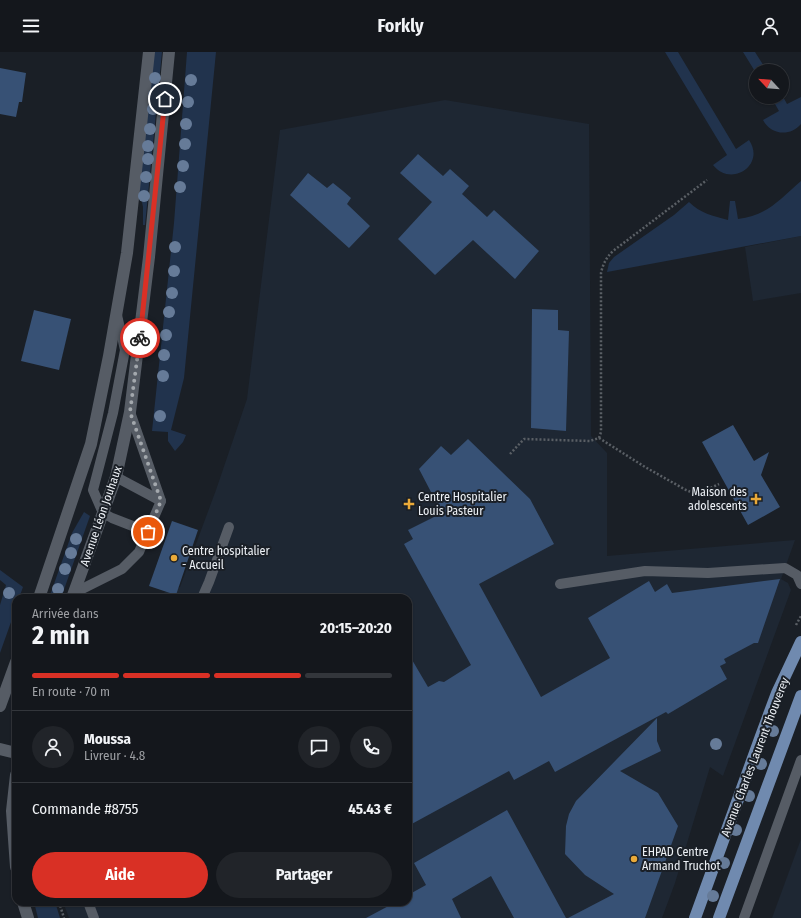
<!DOCTYPE html>
<html lang="fr">
<head>
<meta charset="utf-8">
<style>
	body { margin:0; font-family:"Fira Sans Condensed",sans-serif; background:#212429; color:#f1f3f6; height:100vh; display:flex; flex-direction:column; font-size:15px; white-space:nowrap }
	* { box-sizing:border-box; margin:0 }
	p { font-size:13px; color:#9d9fa3 }
	.icon { flex:none; width:22px; height:22px; fill:none; stroke:currentColor; stroke-width:2; stroke-linecap:round; stroke-linejoin:round }
	.map { position:relative; flex:1; overflow:hidden }
	.side { position:absolute; left:12px; top:542px; width:400px; height:312px; display:flex; flex-direction:column; background:#14171c; border-radius:12px; box-shadow:0 1px 3px #0004,0 0 0 1px #33363b }
	.side>* { flex:none }
	.needle { width:26px; rotate:296deg }
	.controls { position:absolute; left:749px; top:12px; display:grid; gap:8px }
	.controls a { display:grid; place-items:center; width:40px; height:40px; border-radius:50%; background:#14171c; box-shadow:0 1px 3px #0004,0 0 0 1px #33363b; font-size:20px }
	.pin { position:absolute; display:grid; place-items:center; width:34px; height:34px; color:#fff; margin:-17px; border:2px solid #fff; border-radius:50%; box-shadow:0 1px 4px #0007 }
	.courier { position:absolute; display:grid; place-items:center; width:40px; height:40px; margin:-20px; border:3px solid #d93025; border-radius:50%; background:#fff; color:#222; box-shadow:0 1px 5px #0007 }
	.head em { font-style:normal; font-weight:700 }
	.head div { display:flex; flex-direction:column-reverse }
	.head { display:flex; align-items:center; justify-content:space-between; height:68px; padding:0 20px }
	h1 { font-size:26px; font-weight:700; line-height:30px }
	.bar { display:grid; grid-template-columns:repeat(4,1fr); gap:6px 4px; align-content:center; height:48px; padding:0 20px }
	.bar i { height:5px; border-radius:3px; background:#33363b }
	.bar .active { background:#d93025 }
	.bar p { grid-column:span 4 }
	.line { display:flex; align-items:center; gap:10px; padding:0 20px; border-top:1px solid #33363b }
	.line div { flex:1 }
	.round { display:grid; place-items:center; flex:none; width:42px; height:42px; border-radius:21px; background:#212429 }
	.action { display:flex; gap:8px; margin-top:auto; padding:8px 20px }
	.action a { flex:1; height:46px; border-radius:24px; background:#d93025; color:#fff; font-size:16px; font-weight:700; line-height:46px; text-align:center }
	.action a+a { background:#212429; color:#f1f3f6 }
	header { display:flex; justify-content:space-between; align-items:center; height:52px; padding:0 20px; background:#14171c; font-size:18px; font-weight:700 }
	.map>svg:first-child { display:block }
	.built { fill:#1e2733 }
	.green { fill:#21334d }
	.building { fill:#375175 }
	.lines { fill:none; stroke-linecap:round; stroke-linejoin:round }
	.path { stroke:#5a5f65; stroke-width:2.5; stroke-dasharray:2 2; stroke-linecap:butt }
	.service { stroke:#565c65; stroke-width:10 }
	.minor { stroke:#565c65; stroke-width:12 }
	.secondary { stroke:#565c65; stroke-width:12 }
	.primary { stroke:#708aaf; stroke-width:12 }
	.tree { fill:#667b98 }
	.done { stroke:#a3a8ad; stroke-width:4; stroke-dasharray:0 7.2 }
	.route { stroke:#d93025; stroke-width:5 }
	.poi-dot { fill:#eaaa39; stroke:#1a1f26; stroke-width:1.5 }
	.labels { text-anchor:middle; stroke-width:4; stroke-linejoin:round; paint-order:stroke }
	.poi-label { font-size:12px; fill:#edf1f6; stroke:#1a1f26; text-anchor:start }
	.street-label { font-size:12px; fill:#edf1f6; stroke:#1a1f26 }
</style>
</head>
<body>
<header><svg class="icon" aria-label="menu" viewBox="0 0 24 24"><path d="M4 6h16M4 12h16M4 18h16"/></svg>Forkly<svg class="icon" aria-label="person" viewBox="0 0 24 24"><circle cx="12" cy="8" r="4"/><path d="M4 21q1-7 8-7t8 7"/></svg></header>
<div class="map">
<svg width="801" height="866" viewBox="0 0 801 866">
	<rect width="100%" height="100%" fill="#1a1f26"/>
	<g class="built">
		<path d="M445 48 589 72 591 384 607 401V504L795 488 781 527 788 531 791 538 723 724 710 715 675 831 662 866H69L63 850H408V546H149L180 535 216 438 247 347 280 78Z"/>
		<path d="M801 184V241L753 249 745 195Z"/>
		<path d="M801 787V866H772Z"/>
	</g>
	<g class="green">
		<path d="M153 0H162L145 173H143V155L139 136Z"/>
		<path d="M187 0H216L184 326 171 378 186 383 183 390 175 399 168 389V380L152 379 174 171Z"/>
		<path d="M665 0H678L736 97 749 88C766 113 731 136 713 113L727 103Z"/>
		<path d="M743 0H755L767 19H756V21Z"/>
		<path d="M782 43 787 52 801 45V72C790 85 771 83 763 68L779 59 771 45H782Z"/>
		<path d="M801 129V184L607 220 609 211 614 205 674 163 689 150C700 161 713 164 728 168L730 149H735L738 167C767 164 780 147 801 129Z"/>
		<path d="M84 460 90 464 61 546H49L72 481Z"/>
		<path d="M0 518 23 535 19 546H16V556L0 601V553L6 533 0 528Z"/>
		<path d="M34 850H49L53 853H56L60 866H38Z"/>
	</g>
	<g class="building">
		<path d="M0 16 26 21 22 50H19L16 65 0 62Z"/>
		<path d="M418 102 443 124 450 117 469 134 462 142 487 165 494 158 539 199 515 227 473 188 435 223 398 187 432 150 400 121Z"/>
		<path d="M308 121 327 136 333 131 343 139 351 146 347 152 370 174 349 196 290 143Z"/>
		<path d="M532 257 558 258V278L569 279 566 379 531 376Z"/>
		<path d="M34 258 71 267 59 318 21 309Z"/>
		<path d="M733 373 754 409 769 400 761 423 780 455 748 473 702 390Z"/>
		<path d="M468 387 530 447 554 492 479 532 541 645 610 606 588 566 649 529 655 540 667 532 672 541 780 527 758 591H754L724 607 726 611 720 614 727 627 668 662 666 660 555 720 549 709 514 728 509 719 408 774V601L428 635 439 629 444 630 471 613 404 492 413 487 408 478 442 461 419 417 441 394 451 403Z"/>
		<path d="M172 469 198 478 176 543 149 534Z"/>
		<path d="M657 666V689L661 699 620 719 658 741 678 774 645 866H568L614 842 585 823 565 802 566 774 569 762 576 749Z"/>
		<path d="M507 758 566 866H514L491 824 452 847 461 866H366L396 850H408V843L426 833 414 811Z"/>
	</g>
	<g class="lines">
		<g class="path">
			<path d="M599 386 645 415 686 438 696 442 702 440 719 432"/>
			<path d="M510 402 524 387 590 389 599 386 601 380V221C603 212 606 206 613 199L707 128"/>
			<path d="M796 573 801 564"/>
			<path d="M59 850 64 866"/>
		</g>
		<g class="service">
			<path d="M117 263 125 298 113 361 93 438 103 461 112 466 148 480"/>
			<path d="M116 425 161 449"/>
			<path d="M560 532 645 519 708 521 785 516 797 523 801 532"/>
			<path d="M74 541 122 517 139 500 161 449 130 360"/>
			<path d="M202 546 209 530 229 475"/>
			<path d="M88 850 94 866"/>
			<path d="M744 866 801 708"/>
		</g>
		<path class="minor" d="M0 697 16 701"/>
		<g class="secondary">
			<path d="M39 546 91 392 109 304 127 201 149 0"/>
			<path d="M72 546 116 425 130 360 149 205 169 0"/>
			<path d="M0 654 16 610"/>
			<path d="M16 723 12 759 16 815"/>
			<path d="M23 850 28 866"/>
		</g>
		<g class="primary">
			<path d="M695 866 761 684 777 641 801 590"/>
			<path d="M719 866 801 644"/>
		</g>
	</g>
	<g class="tree">
		<circle cx="155" cy="26" r="6"/>
		<circle cx="191" cy="28" r="6"/>
		<circle cx="154" cy="43" r="6"/>
		<circle cx="188" cy="50" r="6"/>
		<circle cx="153" cy="57" r="6"/>
		<circle cx="186" cy="72" r="6"/>
		<circle cx="150" cy="77" r="6"/>
		<circle cx="185" cy="92" r="6"/>
		<circle cx="148" cy="94" r="6"/>
		<circle cx="148" cy="107" r="6"/>
		<circle cx="183" cy="114" r="6"/>
		<circle cx="146" cy="125" r="6"/>
		<circle cx="180" cy="135" r="6"/>
		<circle cx="144" cy="144" r="6"/>
		<circle cx="175" cy="195" r="6"/>
		<circle cx="174" cy="219" r="6"/>
		<circle cx="172" cy="241" r="6"/>
		<circle cx="169" cy="260" r="6"/>
		<circle cx="166" cy="283" r="6"/>
		<circle cx="164" cy="303" r="6"/>
		<circle cx="163" cy="324" r="6"/>
		<circle cx="160" cy="364" r="6"/>
		<circle cx="76" cy="487" r="6"/>
		<circle cx="71" cy="501" r="6"/>
		<circle cx="65" cy="517" r="6"/>
		<circle cx="58" cy="537" r="6"/>
		<circle cx="9" cy="541" r="6"/>
		<circle cx="773" cy="679" r="6"/>
		<circle cx="716" cy="692" r="6"/>
		<circle cx="761" cy="712" r="6"/>
		<circle cx="749" cy="744" r="6"/>
		<circle cx="736" cy="778" r="6"/>
		<circle cx="724" cy="811" r="6"/>
		<circle cx="713" cy="844" r="6"/>
	</g>
	<g class="lines">
		<path class="done" d="M140 286 130 360 161 449 148 480"/>
		<path class="route" d="M140 286 165 47"/>
	</g>
	<g class="poi-dot">
		<path d="M754 441h4v4h4v4h-4v4h-4v-4h-4v-4h4z"/>
		<path d="M407 446h4v4h4v4h-4v4h-4v-4h-4v-4h4z"/>
		<circle cx="174" cy="506" r="4"/>
		<circle cx="634" cy="807" r="4"/>
	</g>
	<g class="labels">
		<g class="poi-label">
			<text x="747" y="444" text-anchor="end">Maison des<tspan x="747" dy="14">adolescents</tspan></text>
			<text x="418" y="449">Centre Hospitalier<tspan x="418" dy="14">Louis Pasteur</tspan></text>
			<text x="182" y="503">Centre hospitalier<tspan x="182" dy="14">- Accueil</tspan></text>
			<text x="642" y="804">EHPAD Centre<tspan x="642" dy="14">Armand Truchot</tspan></text>
		</g>
		<g class="street-label">
			<text transform="translate(101 464) rotate(-71)" y="4">Avenue Léon Jouhaux</text>
			<text transform="translate(755 705) rotate(-69)" y="4">Avenue Charles Laurent Thouverey</text>
		</g>
	</g>
</svg>
<div class="controls">
<a><svg class="needle" viewBox="-14 -14 28 28"><path d="M0-13l5 13h-10z" fill="#e53935"/><path d="M0 13l5-13h-10z" fill="#9d9fa3"/></svg></a>
</div>
<div class="pin" style="left:148px;top:480px;background:#ea580c"><svg class="icon" aria-label="bag" viewBox="0 0 24 24"><path d="M5 8h14l-1 12H6zM9 8a3 3 0 0 1 6 0"/></svg></div>
<div class="pin" style="left:165px;top:47px;background:#1f2937"><svg class="icon" aria-label="home" viewBox="0 0 24 24"><path d="M3 11l9-7 9 7M6 9v11h12V9"/></svg></div>
<div class="courier" style="left:140px;top:286px"><svg class="icon" aria-label="bike" viewBox="0 0 24 24"><circle cx="6" cy="16" r="4"/><circle cx="18" cy="16" r="4"/><path d="M6 16l4-8h5l3 8M10 8l3 8H6M13 5h3"/></svg></div>
<section class="side">
<div class="head"><div><h1>2 min</h1><p>Arrivée dans</p></div><em>20:15–20:20</em></div>
<div class="bar"><i class="active"></i><i class="active"></i><i class="active"></i><i></i><p>En route · 70 m</p></div>
<div class="line" style="height:72px"><a class="round"><svg class="icon" aria-label="person" viewBox="0 0 24 24"><circle cx="12" cy="8" r="4"/><path d="M4 21q1-7 8-7t8 7"/></svg></a><div><b>Moussa</b><p>Livreur · 4.8</p></div><a class="round"><svg class="icon" aria-label="chat" viewBox="0 0 24 24"><path d="M4 5h16v11H9l-5 4z"/></svg></a><a class="round"><svg class="icon" aria-label="phone" viewBox="0 0 24 24"><path d="M5 4h4l2 5-3 2q2 4 5 5l2-3 5 2v4C11 20 4 13 5 4z"/></svg></a></div>
<div class="line" style="height:52px"><div>Commande #8755</div><b>45.43 €</b></div>
<div class="action"><a>Aide</a><a>Partager</a></div>
</section>
</div>
</body>
</html>
